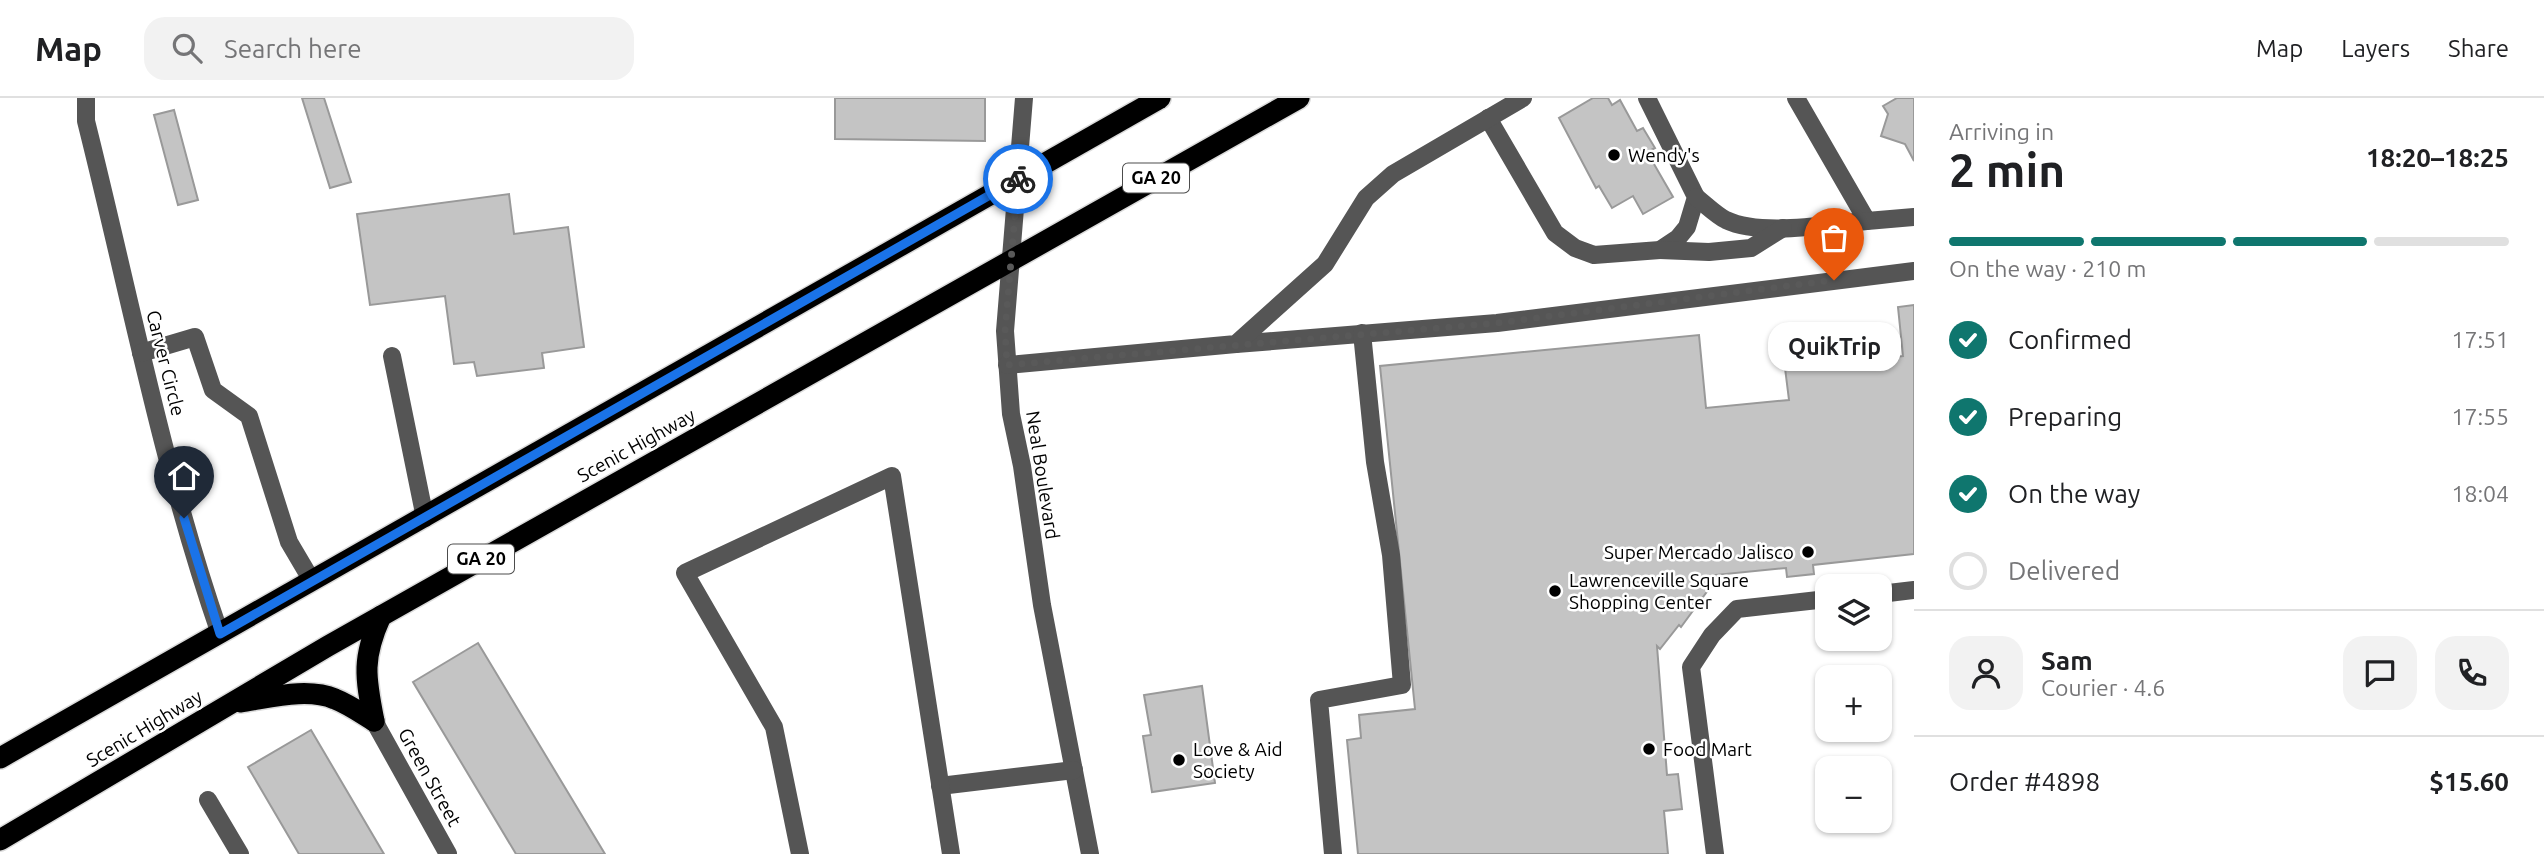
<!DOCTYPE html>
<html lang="en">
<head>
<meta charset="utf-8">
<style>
	body { margin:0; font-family:Ubuntu,sans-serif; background:#f2f2f2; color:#202124; height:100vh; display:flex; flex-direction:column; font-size:26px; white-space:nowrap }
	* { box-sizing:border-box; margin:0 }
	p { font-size:23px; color:#757577 }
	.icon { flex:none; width:38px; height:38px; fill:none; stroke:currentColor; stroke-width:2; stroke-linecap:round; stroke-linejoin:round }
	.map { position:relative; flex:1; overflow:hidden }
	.side { display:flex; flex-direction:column; background:#fff; width:630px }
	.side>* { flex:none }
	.buttons { position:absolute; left:1815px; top:476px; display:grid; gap:14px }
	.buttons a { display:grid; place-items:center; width:77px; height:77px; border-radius:14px; background:#fff; box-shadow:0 2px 5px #0004; font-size:35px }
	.pin { position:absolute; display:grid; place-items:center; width:60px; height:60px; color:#fff; margin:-72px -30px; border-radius:50% 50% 50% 0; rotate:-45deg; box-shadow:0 0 7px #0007 }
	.pin .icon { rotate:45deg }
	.courier { position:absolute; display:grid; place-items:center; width:70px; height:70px; margin:-35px; border:5px solid #1a73e8; border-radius:50%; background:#fff; color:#222; box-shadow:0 2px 9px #0007 }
	.bubble { position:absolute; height:49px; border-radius:21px; background:#fff; box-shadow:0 2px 5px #0004; font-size:23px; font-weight:700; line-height:49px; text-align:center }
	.head em { font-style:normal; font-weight:700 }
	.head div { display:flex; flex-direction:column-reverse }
	.head { display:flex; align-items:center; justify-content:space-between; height:119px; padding:0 35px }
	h1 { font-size:46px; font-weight:700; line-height:52px }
	.bar { display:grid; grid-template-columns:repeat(4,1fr); gap:10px 7px; align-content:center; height:84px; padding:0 35px }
	.bar i { height:9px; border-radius:5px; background:#e0e0e0 }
	.bar .active { background:#0f766e }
	.bar p { grid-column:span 4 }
	.line { display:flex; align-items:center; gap:18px; padding:0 35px; border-top:2px solid #e0e0e0 }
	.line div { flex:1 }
	.round { display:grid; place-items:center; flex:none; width:74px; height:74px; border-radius:21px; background:#f2f2f2 }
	ol { padding:0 35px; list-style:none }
	li { display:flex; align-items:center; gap:21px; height:77px }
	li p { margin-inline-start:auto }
	li .icon { padding:7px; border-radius:50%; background:#0f766e; color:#fff; stroke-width:4 }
	li:last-child { color:#757577 }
	li i { width:38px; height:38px; border:4px solid #e0e0e0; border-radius:50% }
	header { display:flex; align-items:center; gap:42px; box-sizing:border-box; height:98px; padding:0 35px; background:#fff; border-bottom:2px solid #e0e0e0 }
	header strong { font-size:33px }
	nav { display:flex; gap:38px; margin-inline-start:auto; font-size:24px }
	.search { width:490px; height:63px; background:#f2f2f2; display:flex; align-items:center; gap:18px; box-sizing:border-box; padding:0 24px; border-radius:21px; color:#757577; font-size:26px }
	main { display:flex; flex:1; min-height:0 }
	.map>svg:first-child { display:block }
	.building { fill:#c4c4c4; stroke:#999; stroke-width:2 }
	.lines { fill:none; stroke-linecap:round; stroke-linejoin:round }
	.highway-casing { stroke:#dbdbdb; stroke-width:24 }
	.minor { stroke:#555; stroke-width:18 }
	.highway { stroke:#000; stroke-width:21 }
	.done { stroke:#595959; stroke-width:7; stroke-dasharray:0 12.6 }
	.route { stroke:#1a73e8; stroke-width:9 }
	.poi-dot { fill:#000; stroke:#fff; stroke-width:2.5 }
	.labels { text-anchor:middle; stroke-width:5; stroke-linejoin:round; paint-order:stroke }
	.shield { fill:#fff; stroke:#4c4c4c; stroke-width:2 }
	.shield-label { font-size:18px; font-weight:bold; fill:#000 }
	.poi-label { font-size:19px; fill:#000; stroke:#fff; text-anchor:start }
	.street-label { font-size:19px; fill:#000; stroke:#fff }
</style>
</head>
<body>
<header>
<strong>Map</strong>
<div class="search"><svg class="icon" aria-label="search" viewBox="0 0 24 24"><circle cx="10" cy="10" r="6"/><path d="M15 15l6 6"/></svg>Search here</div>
<nav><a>Map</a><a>Layers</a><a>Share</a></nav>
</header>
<main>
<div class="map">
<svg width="1914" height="756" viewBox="0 0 1914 756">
	<rect width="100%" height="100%" fill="#fff"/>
	<g class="building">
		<path d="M302 0H324L351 84 330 90Z"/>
		<path d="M835 0H985V43L835 41Z"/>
		<path d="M1593 0H1608L1612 7 1620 2 1637 33 1643 30 1655 50 1647 54 1673 99 1643 116 1633 98 1612 110 1599 88 1596 90 1559 20Z"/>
		<path d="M1914 0V63L1905 46 1881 38 1888 16 1883 8 1897 0Z"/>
		<path d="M174 12 198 102 178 107 154 17Z"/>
		<path d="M509 96 514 136 568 129 584 249 542 255 544 270 477 278 474 264 454 266 445 198 370 207 357 116Z"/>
		<path d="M1914 207V456L1813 467 1814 476 1787 479 1786 470 1715 477 1717 480 1681 529 1679 527 1660 551 1657 548 1667 677 1678 676 1682 711 1664 713 1668 756H1358L1347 642 1361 640 1359 617 1415 611 1380 268 1699 237 1706 310 1789 302 1785 270 1903 258 1898 209Z"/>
		<path d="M478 545 605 756H516L413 584Z"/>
		<path d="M1202 588 1215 685 1152 694 1143 638 1151 637 1144 597Z"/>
		<path d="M311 632 384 756H299L248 669Z"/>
	</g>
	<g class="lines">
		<defs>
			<g id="highway">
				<path d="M240 604C269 600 307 589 335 601 348 606 361 615 374 623"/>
				<path d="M374 623C365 578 362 560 381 518"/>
				<path d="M0 660 1160 0"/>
				<path d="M0 742 328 548 1299 0"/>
			</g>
		</defs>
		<use href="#highway" class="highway-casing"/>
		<g class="minor">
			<path d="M86 0V23C129 194 162 369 220 536"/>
			<path d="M1024 0 1005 233 1011 316 1022 368 1042 507 1090 756"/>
			<path d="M1796 0 1867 123 1914 119"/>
			<path d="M1488 20 1555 135 1575 150 1594 157 1660 152 1678 140 1687 129 1696 99 1647 0"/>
			<path d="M1696 99C1705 106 1716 117 1726 122 1762 139 1828 126 1867 123"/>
			<path d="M1660 152 1709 154 1751 150 1783 130"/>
			<path d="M1236 246 1497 225 1914 173"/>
			<path d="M141 255 195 239 213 292 249 318 289 444 312 483"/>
			<path d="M392 258 425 420"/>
			<path d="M1007 267 1236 246 1325 166 1366 100 1393 76 1523 0"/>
			<path d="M1880 496 1914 492"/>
			<path d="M374 623 448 756"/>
			<path d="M940 688 1074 672"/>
			<path d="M208 702 240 756"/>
			<path d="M800 756 774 629 685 475 892 378 951 756"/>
			<path d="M1333 756 1319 602 1402 587 1391 457 1375 364 1362 235"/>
			<path d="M1715 756 1691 569 1712 537 1737 511 1827 501"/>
		</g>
		<use href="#highway" class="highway"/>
	</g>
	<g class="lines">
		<path class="done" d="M1018 81 1005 233 1007 267 1497 225 1834 182"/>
		<path class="route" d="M184 420 220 536 1018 81"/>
	</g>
	<g class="poi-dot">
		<circle cx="1614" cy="57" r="7"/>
		<circle cx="1808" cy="454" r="7"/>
		<circle cx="1555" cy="493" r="7"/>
		<circle cx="1649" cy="651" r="7"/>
		<circle cx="1179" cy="662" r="7"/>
	</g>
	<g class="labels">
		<g class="shield">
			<rect x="1123" y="65.5" width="66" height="29" rx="5"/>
			<rect x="448" y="446.5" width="66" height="29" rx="5"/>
		</g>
		<g class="shield-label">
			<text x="1156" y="86">GA 20</text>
			<text x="481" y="467">GA 20</text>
		</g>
		<g class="poi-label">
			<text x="1628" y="64">Wendy's</text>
			<text x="1794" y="461" text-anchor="end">Super Mercado Jalisco</text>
			<text x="1569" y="489">Lawrenceville Square<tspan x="1569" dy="22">Shopping Center</tspan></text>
			<text x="1193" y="658">Love &amp; Aid<tspan x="1193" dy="22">Society</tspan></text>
			<text x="1663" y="658">Food Mart</text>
		</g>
		<g class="street-label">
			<text transform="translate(166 265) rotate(76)" y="7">Carver Circle</text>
			<text transform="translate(636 347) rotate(-29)" y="7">Scenic Highway</text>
			<text transform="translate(1043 377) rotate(81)" y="7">Neal Boulevard</text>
			<text transform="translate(144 630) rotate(-31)" y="7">Scenic Highway</text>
			<text transform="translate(430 679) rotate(61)" y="7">Green Street</text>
		</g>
	</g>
</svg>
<div class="buttons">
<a><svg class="icon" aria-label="layers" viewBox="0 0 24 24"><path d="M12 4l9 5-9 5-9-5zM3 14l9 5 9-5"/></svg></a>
<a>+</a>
<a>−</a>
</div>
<div class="pin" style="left:1834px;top:182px;background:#ea580c"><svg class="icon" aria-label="bag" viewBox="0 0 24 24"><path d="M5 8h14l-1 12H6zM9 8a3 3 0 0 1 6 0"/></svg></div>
<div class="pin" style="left:184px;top:420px;background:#1f2937"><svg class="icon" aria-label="home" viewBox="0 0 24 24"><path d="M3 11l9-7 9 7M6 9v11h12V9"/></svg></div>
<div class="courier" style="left:1018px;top:81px"><svg class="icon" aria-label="bike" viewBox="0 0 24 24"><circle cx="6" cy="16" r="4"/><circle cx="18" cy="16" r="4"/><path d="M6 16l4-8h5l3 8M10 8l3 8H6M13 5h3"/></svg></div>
<div class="bubble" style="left:1768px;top:224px;width:133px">QuikTrip</div>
</div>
<section class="side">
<div class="head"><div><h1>2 min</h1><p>Arriving in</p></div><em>18:20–18:25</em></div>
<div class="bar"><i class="active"></i><i class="active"></i><i class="active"></i><i></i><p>On the way · 210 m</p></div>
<ol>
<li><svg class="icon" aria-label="check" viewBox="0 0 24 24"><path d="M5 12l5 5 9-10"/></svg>Confirmed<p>17:51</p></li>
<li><svg class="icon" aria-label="check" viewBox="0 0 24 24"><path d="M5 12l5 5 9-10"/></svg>Preparing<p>17:55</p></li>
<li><svg class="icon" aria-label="check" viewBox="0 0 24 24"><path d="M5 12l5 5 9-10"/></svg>On the way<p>18:04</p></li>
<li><i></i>Delivered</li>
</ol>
<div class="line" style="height:126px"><a class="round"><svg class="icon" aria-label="person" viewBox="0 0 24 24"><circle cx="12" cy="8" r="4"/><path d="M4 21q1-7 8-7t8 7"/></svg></a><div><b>Sam</b><p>Courier · 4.6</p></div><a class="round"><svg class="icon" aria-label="chat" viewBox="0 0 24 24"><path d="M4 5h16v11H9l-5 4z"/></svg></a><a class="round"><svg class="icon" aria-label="phone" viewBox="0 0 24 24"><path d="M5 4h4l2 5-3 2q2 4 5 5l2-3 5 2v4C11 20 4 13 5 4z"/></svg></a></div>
<div class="line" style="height:91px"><div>Order #4898</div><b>$15.60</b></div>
</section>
</main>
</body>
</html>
